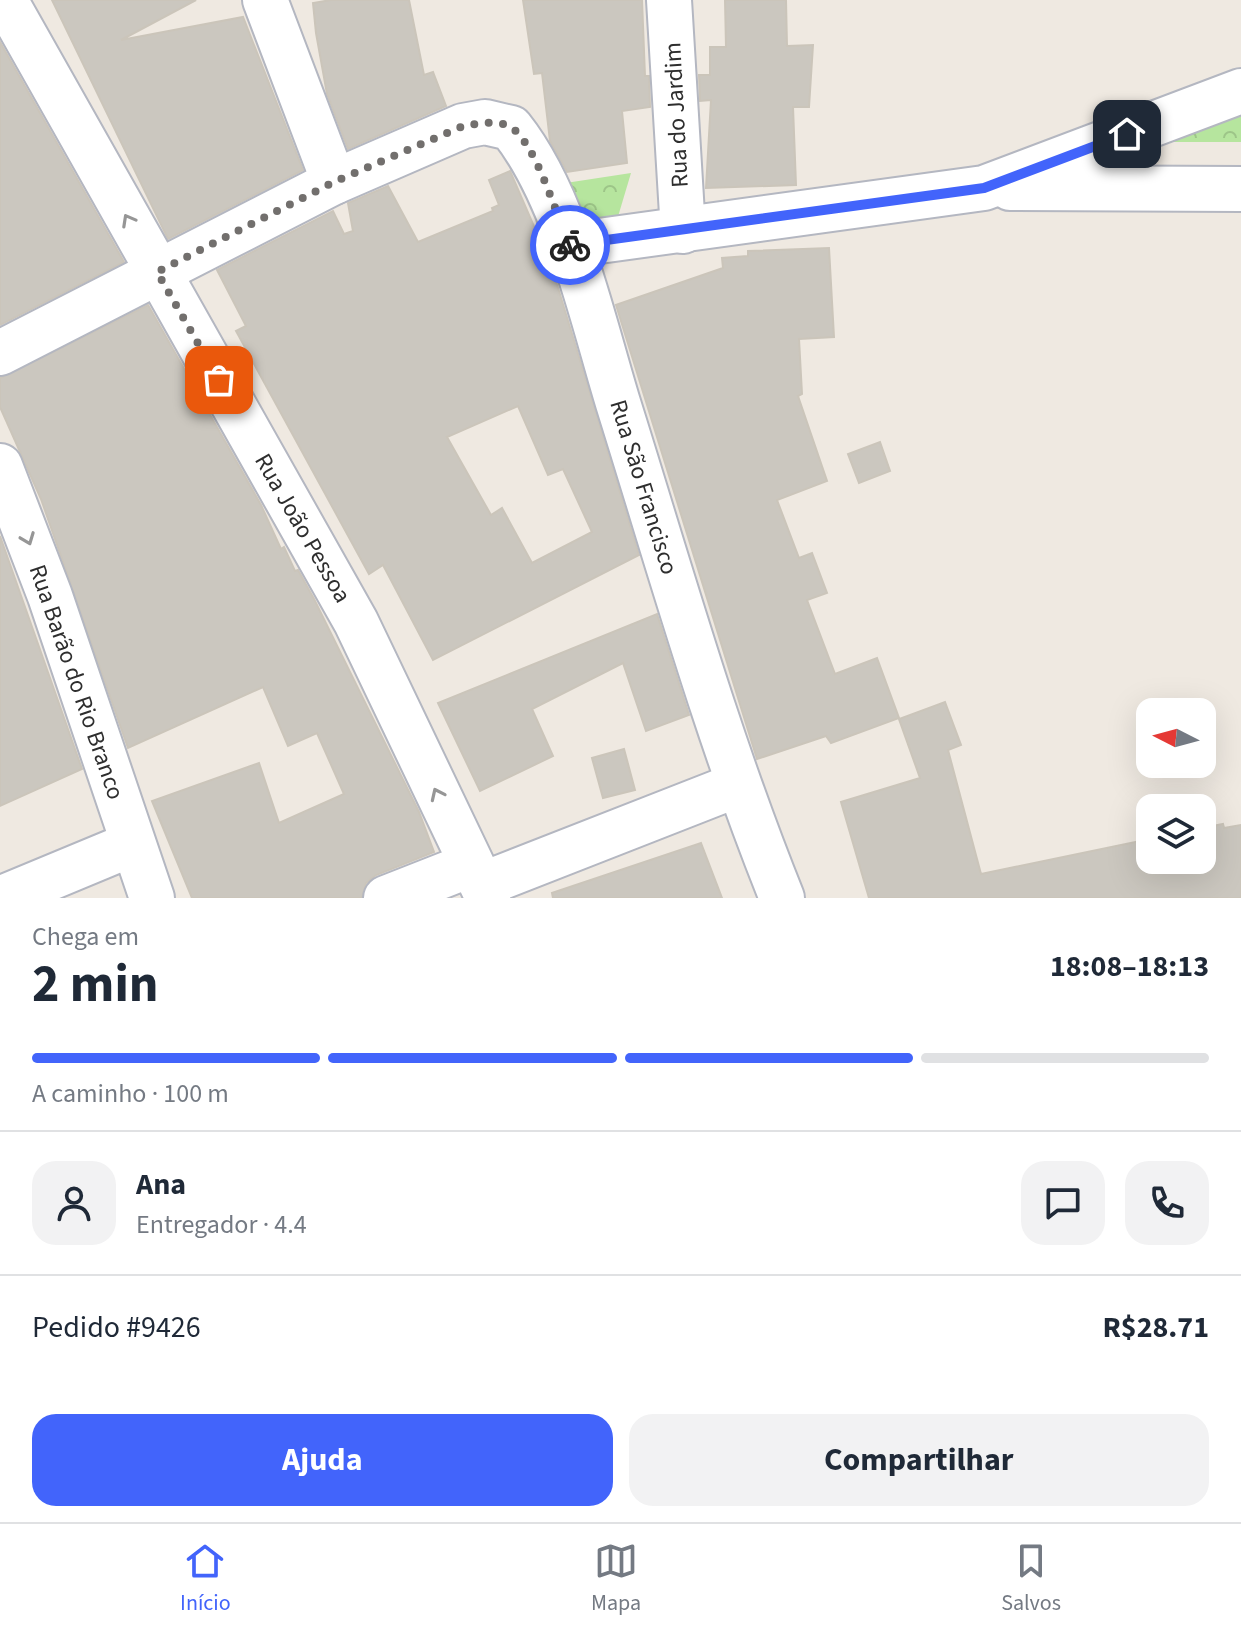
<!DOCTYPE html>
<html lang="pt">
<head>
<meta charset="utf-8">
<style>
	body { margin:0; font-family:"Source Sans 3",sans-serif; background:#f2f2f3; color:#1f2937; height:100vh; display:flex; flex-direction:column; font-size:30px; white-space:nowrap }
	* { box-sizing:border-box; margin:0 }
	p { font-size:26px; color:#747a83 }
	.icon { flex:none; width:44px; height:44px; fill:none; stroke:currentColor; stroke-width:2; stroke-linecap:round; stroke-linejoin:round }
	.map { position:relative; height:898px; overflow:hidden }
	.details { display:flex; flex-direction:column; background:#fff; flex:1 }
	.details>* { flex:none }
	.needle { width:52px; rotate:276deg }
	.tools { position:absolute; left:1136px; top:698px; display:grid; gap:16px }
	.tools a { display:grid; place-items:center; width:80px; height:80px; border-radius:16px; background:#fff; box-shadow:0 8px 32px #0002; font-size:40px }
	.pin { position:absolute; display:grid; place-items:center; width:68px; height:68px; color:#fff; margin:-34px; border-radius:16px; box-shadow:0 4px 12px #0006 }
	.courier { position:absolute; display:grid; place-items:center; width:80px; height:80px; margin:-40px; border:6px solid #4264fb; border-radius:50%; background:#fff; color:#222; box-shadow:0 2px 10px #0007 }
	.overview em { font-style:normal; font-weight:700 }
	.overview div { display:flex; flex-direction:column-reverse }
	.overview { display:flex; align-items:center; justify-content:space-between; height:136px; padding:0 32px }
	h1 { font-size:52px; font-weight:700; line-height:60px }
	.bar { display:grid; grid-template-columns:repeat(4,1fr); gap:12px 8px; align-content:center; height:96px; padding:0 32px }
	.bar i { height:10px; border-radius:6px; background:#e0e1e3 }
	.bar .selected { background:#4264fb }
	.bar p { grid-column:span 4 }
	.line { display:flex; align-items:center; gap:20px; padding:0 32px; border-top:2px solid #e0e1e3 }
	.line div { flex:1 }
	.round { display:grid; place-items:center; flex:none; width:84px; height:84px; border-radius:24px; background:#f2f2f3 }
	.cta { display:flex; gap:16px; margin-top:auto; padding:16px 32px }
	.cta a { flex:1; height:92px; border-radius:24px; background:#4264fb; color:#fff; font-size:32px; font-weight:700; line-height:92px; text-align:center }
	.cta a+a { background:#f2f2f3; color:#1f2937 }
	.menu { display:flex; justify-content:space-around; align-items:center; height:112px; border-top:2px solid #e0e1e3; background:#fff; font-size:22px; color:#747a83 }
	.menu a { display:grid; justify-items:center; gap:4px }
	.menu .selected { color:#4264fb }
	.map>svg:first-child { display:block }
	.park { fill:url(#park-crowns) }
	.building { fill:#cbc7bf; stroke:#cbc5ba; stroke-width:2; fill-rule:evenodd }
	.lines { fill:none; stroke-linecap:round; stroke-linejoin:round }
	.minor-casing { stroke:#b4b7c1; stroke-width:48 }
	.secondary-casing { stroke:#b4b7c1; stroke-width:48 }
	.minor { stroke:#fff; stroke-width:44 }
	.secondary { stroke:#fff; stroke-width:44 }
	.oneway { stroke:#969696 }
	.done { stroke:#726f6d; stroke-width:8; stroke-dasharray:0 14.4 }
	.route { stroke:#4264fb; stroke-width:10 }
	.labels { text-anchor:middle; stroke-width:7; stroke-linejoin:round; paint-order:stroke }
	.street-label { font-size:24px; fill:#2e2e2e; stroke:#fff }
</style>
</head>
<body>
<div class="map">
<svg width="1241" height="898" viewBox="0 0 1241 898">
	<defs>
		<pattern id="park-crowns" width="20" height="18" patternUnits="userSpaceOnUse" patternTransform="scale(2)"><rect width="20" height="18" fill="#b6e59e"/><path d="M2 6a3 3 0 1 1 6 0M12 15a3 3 0 1 1 6 0" fill="none" stroke="#9dc588"/></pattern>
	</defs>
	<rect width="100%" height="100%" fill="#efe9e1"/>
	<g class="park">
		<path d="M1241 85V142H1076Z"/>
		<path d="M631 173 614 230 568 220 559 184Z"/>
	</g>
	<g class="building">
		<path d="M52 0H196L121 40 243 17 303 170 168 239Z"/>
		<path d="M331 0H409L424 75 433 72 446 106 348 149 327 94 316 33 313 3Z"/>
		<path d="M523 0H642L645 76H649L650 107 622 111 627 163 567 172 550 141 542 73 534 74Z"/>
		<path d="M725 0H786L787 46 813 45 809 107H793L796 185 706 188 711 100 700 101 699 75H710V47H726Z"/>
		<path d="M0 42 124 262 0 325Z"/>
		<path d="M510 171 552 268 639 555 433 660 383 565 369 574 236 331 246 326 217 270 333 211 344 234 353 231 348 203 388 186 418 242 493 211 492 208 499 205 489 180ZM518 406 548 475 563 469 592 532 532 563 502 508 491 515 447 437Z"/>
		<path d="M829 248 834 337 799 339 802 394 798 396 827 481 777 500 799 558 812 553 827 593 807 600 835 674 877 658 899 718 831 743 826 736 757 759 616 305 723 268 722 258 748 256V251Z"/>
		<path d="M148 305 261 505 281 549 284 547 295 571 298 570 314 599 419 812 434 852 376 875 366 883 362 898H192L152 801 259 763 279 823 344 794 317 733 288 746 263 687 128 748 41 499 0 407V378Z"/>
		<path d="M880 442 890 471 859 483 848 454Z"/>
		<path d="M0 536 82 769 0 806Z"/>
		<path d="M657 614 689 715 646 731 623 663 532 709 553 756 480 791 438 703Z"/>
		<path d="M945 702 961 745 948 750 981 874 1150 839V860H1202V828L1223 824 1224 828 1241 825V898H869L841 802 920 778 899 719Z"/>
		<path d="M624 749 635 790 603 798 592 758Z"/>
		<path d="M701 843 722 898H553L552 893Z"/>
	</g>
	<g class="lines">
		<defs>
			<g id="minor">
				<path d="M265 0 334 182"/>
				<path d="M669 0 683 231"/>
				<path d="M1010 188 1241 189"/>
				<path d="M570 245 984 188 1241 91"/>
				<path d="M0 353 334 182 463 126 485 122 511 128C566 197 592 318 618 403 670 569 717 737 782 898"/>
				<path d="M484 884 737 785"/>
				<path d="M2 898 132 844"/>
				<path d="M386 898 470 865"/>
			</g>
			<g id="secondary">
				<path d="M5 0 356 622 488 898"/>
				<path d="M0 466 50 596 152 898"/>
			</g>
		</defs>
		<use href="#minor" class="minor-casing"/>
		<use href="#secondary" class="secondary-casing"/>
		<use href="#minor" class="minor"/>
		<use href="#secondary" class="secondary"/>
	</g>
	<defs><path id="oneway-chevron" d="M-2-3.5L2.5 0L-2 3.5" fill="none" stroke-width="1.6" stroke-linecap="round" stroke-linejoin="round" transform="scale(2)"/></defs>
	<g class="oneway">
		<use href="#oneway-chevron" transform="translate(128 220) rotate(-119)"/>
		<use href="#oneway-chevron" transform="translate(28 539) rotate(69)"/>
		<use href="#oneway-chevron" transform="translate(437 794) rotate(-115)"/>
	</g>
	<g class="lines">
		<path class="done" d="M219 380 157 272 334 182 463 126C478 124 499 119 512 128 537 146 556 216 570 245"/>
		<path class="route" d="M570 245 984 188 1127 134"/>
	</g>
	<g class="labels">
		<g class="street-label">
			<text transform="translate(676 115) rotate(-93)" y="8">Rua do Jardim</text>
			<text transform="translate(644 487) rotate(73)" y="8">Rua São Francisco</text>
			<text transform="translate(303 528) rotate(60)" y="8">Rua João Pessoa</text>
			<text transform="translate(77 682) rotate(71)" y="8">Rua Barão do Rio Branco</text>
		</g>
	</g>
</svg>
<div class="tools">
<a><svg class="needle" viewBox="-14 -14 28 28"><path d="M0-13l5 13h-10z" fill="#e53935"/><path d="M0 13l5-13h-10z" fill="#747a83"/></svg></a>
<a><svg class="icon" aria-label="layers" viewBox="0 0 24 24"><path d="M12 4l9 5-9 5-9-5zM3 14l9 5 9-5"/></svg></a>
</div>
<div class="pin" style="left:219px;top:380px;background:#ea580c"><svg class="icon" aria-label="bag" viewBox="0 0 24 24"><path d="M5 8h14l-1 12H6zM9 8a3 3 0 0 1 6 0"/></svg></div>
<div class="pin" style="left:1127px;top:134px;background:#1f2937"><svg class="icon" aria-label="home" viewBox="0 0 24 24"><path d="M3 11l9-7 9 7M6 9v11h12V9"/></svg></div>
<div class="courier" style="left:570px;top:245px"><svg class="icon" aria-label="bike" viewBox="0 0 24 24"><circle cx="6" cy="16" r="4"/><circle cx="18" cy="16" r="4"/><path d="M6 16l4-8h5l3 8M10 8l3 8H6M13 5h3"/></svg></div>
</div>
<section class="details">
<div class="overview"><div><h1>2 min</h1><p>Chega em</p></div><em>18:08–18:13</em></div>
<div class="bar"><i class="selected"></i><i class="selected"></i><i class="selected"></i><i></i><p>A caminho · 100 m</p></div>
<div class="line" style="height:144px"><a class="round"><svg class="icon" aria-label="person" viewBox="0 0 24 24"><circle cx="12" cy="8" r="4"/><path d="M4 21q1-7 8-7t8 7"/></svg></a><div><b>Ana</b><p>Entregador · 4.4</p></div><a class="round"><svg class="icon" aria-label="chat" viewBox="0 0 24 24"><path d="M4 5h16v11H9l-5 4z"/></svg></a><a class="round"><svg class="icon" aria-label="phone" viewBox="0 0 24 24"><path d="M5 4h4l2 5-3 2q2 4 5 5l2-3 5 2v4C11 20 4 13 5 4z"/></svg></a></div>
<div class="line" style="height:104px"><div>Pedido #9426</div><b>R$28.71</b></div>
<div class="cta"><a>Ajuda</a><a>Compartilhar</a></div>
</section>
<nav class="menu">
<a class="selected"><svg class="icon" aria-label="home" viewBox="0 0 24 24"><path d="M3 11l9-7 9 7M6 9v11h12V9"/></svg>Início</a>
<a><svg class="icon" aria-label="map" viewBox="0 0 24 24"><path d="M3 6l6-2 6 2 6-2v14l-6 2-6-2-6 2zM9 4v14M15 6v14"/></svg>Mapa</a>
<a><svg class="icon" aria-label="saved" viewBox="0 0 24 24"><path d="M7 4h10v16l-5-4-5 4z"/></svg>Salvos</a>
</nav>
</body>
</html>
